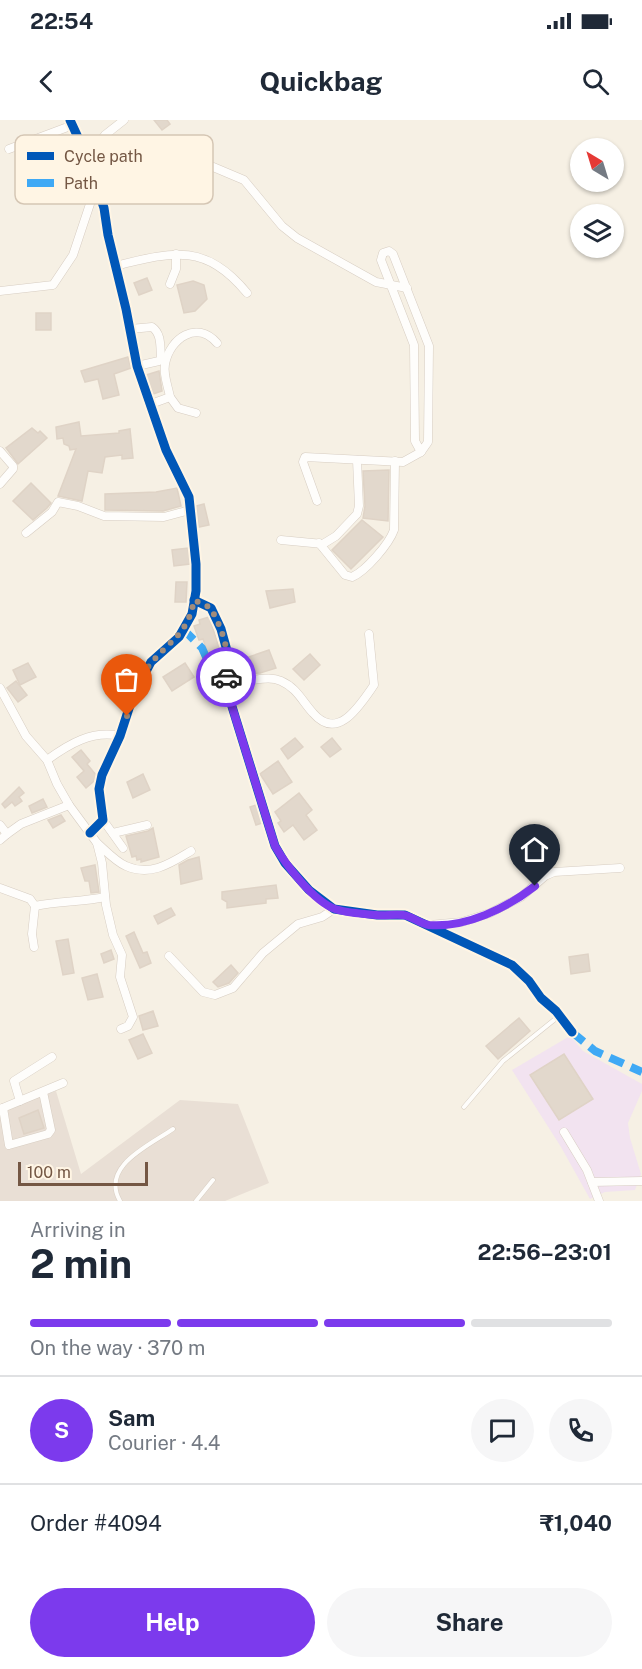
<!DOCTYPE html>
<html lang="en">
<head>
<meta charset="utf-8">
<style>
	body { margin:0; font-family:"Public Sans",sans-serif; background:#f6f6f7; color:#1f2937; height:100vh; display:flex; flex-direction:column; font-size:22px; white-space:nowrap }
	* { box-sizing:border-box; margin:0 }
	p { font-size:20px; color:#747a83 }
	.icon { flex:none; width:33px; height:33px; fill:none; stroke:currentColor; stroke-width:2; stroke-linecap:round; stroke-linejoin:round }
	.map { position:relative; height:1081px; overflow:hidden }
	.details { display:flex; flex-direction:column; background:#fff; flex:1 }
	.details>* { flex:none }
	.needle { width:39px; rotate:322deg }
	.controls { position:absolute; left:570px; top:18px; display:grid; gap:12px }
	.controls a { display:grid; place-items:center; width:54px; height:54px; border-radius:50%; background:#fff; box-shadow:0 2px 4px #0004; font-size:30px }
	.scale { position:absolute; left:18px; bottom:15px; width:130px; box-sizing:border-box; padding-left:6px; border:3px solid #745744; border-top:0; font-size:16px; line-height:21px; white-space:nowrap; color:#745744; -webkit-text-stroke:4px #fff5e4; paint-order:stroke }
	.pin { position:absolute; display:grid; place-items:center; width:51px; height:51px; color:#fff; margin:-62px -26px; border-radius:50% 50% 50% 0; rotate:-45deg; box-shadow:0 0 6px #0007 }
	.pin .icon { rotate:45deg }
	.courier { position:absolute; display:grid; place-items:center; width:60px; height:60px; margin:-30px; border:4px solid #7c3aed; border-radius:50%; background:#fff; color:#222; box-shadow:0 2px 8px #0007 }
	.summary em { font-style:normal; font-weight:700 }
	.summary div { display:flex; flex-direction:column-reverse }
	.summary { display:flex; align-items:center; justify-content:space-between; height:102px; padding:0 30px }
	h1 { font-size:39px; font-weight:700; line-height:45px }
	.bar { display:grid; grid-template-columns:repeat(4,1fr); gap:9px 6px; align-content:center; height:72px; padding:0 30px }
	.bar i { height:8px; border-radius:4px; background:#e0e1e3 }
	.bar .on { background:#7c3aed }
	.bar p { grid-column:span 4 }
	.line { display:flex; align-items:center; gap:15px; padding:0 30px; border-top:2px solid #e0e1e3 }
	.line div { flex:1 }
	.round { display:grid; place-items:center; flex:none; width:63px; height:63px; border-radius:32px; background:#f6f6f7 }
	.button { display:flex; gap:12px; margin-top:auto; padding:12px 30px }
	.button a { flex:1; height:69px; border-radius:36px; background:#7c3aed; color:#fff; font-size:24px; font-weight:700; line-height:69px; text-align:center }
	.button a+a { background:#f6f6f7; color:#1f2937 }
	.status { display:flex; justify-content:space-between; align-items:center; height:42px; padding:0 30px; background:#fff; direction:ltr }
	.status svg { height:16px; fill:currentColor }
	header { display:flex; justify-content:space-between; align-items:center; height:78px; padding:0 30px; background:#fff; font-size:27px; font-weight:700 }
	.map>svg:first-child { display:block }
	.industrial { fill:#e9dfd5 }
	.education { fill:#f2e3f0 }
	.building { fill:#e2d8cc; stroke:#dfd3c6; stroke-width:1.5 }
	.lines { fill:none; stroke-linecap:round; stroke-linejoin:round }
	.lane-casing { stroke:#d7cdc2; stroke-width:5 }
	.street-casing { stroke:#d7cdc2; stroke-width:9 }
	.lane { stroke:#fefdfb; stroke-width:4 }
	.street { stroke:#fefdfb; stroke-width:8 }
	.quiet { stroke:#3fa9f5; stroke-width:8; stroke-dasharray:15 8; stroke-linecap:butt }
	.cycleway-casing { stroke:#fff5e4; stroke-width:13 }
	.cycleway { stroke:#0057b8; stroke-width:9 }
	.done { stroke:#a28d7c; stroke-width:6; stroke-dasharray:0 10.8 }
	.route { stroke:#7c3aed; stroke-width:8 }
	.key { fill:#fff5e4; stroke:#d5c6b4; stroke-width:1.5 }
	.key-label { font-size:16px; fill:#745744 }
</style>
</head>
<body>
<div class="status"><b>22:54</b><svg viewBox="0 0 49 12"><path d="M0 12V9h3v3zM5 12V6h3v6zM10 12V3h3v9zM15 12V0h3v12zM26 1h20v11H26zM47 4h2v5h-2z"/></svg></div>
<header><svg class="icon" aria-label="back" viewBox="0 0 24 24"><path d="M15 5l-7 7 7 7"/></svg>Quickbag<svg class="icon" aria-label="search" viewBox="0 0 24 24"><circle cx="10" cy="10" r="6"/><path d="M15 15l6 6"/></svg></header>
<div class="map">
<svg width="642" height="1081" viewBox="0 0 642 1081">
	<rect width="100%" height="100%" fill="#f6f0e4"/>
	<path class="industrial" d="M56 971 81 1054 180 980 238 984 269 1063 225 1081H0V991Z"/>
	<path class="education" d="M570 916 583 931 642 964V971L628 1003 630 1018 641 1054 635 1070 605 1072 590 1079 561 1027 512 950Z"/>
	<g class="building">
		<path d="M154 0H167L170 4 162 10Z"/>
		<path d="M147 158 152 170 139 175 134 163Z"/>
		<path d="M193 161 204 165 207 179 195 191 184 193 177 165Z"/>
		<rect x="36" y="193" width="15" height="17"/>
		<path d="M128 237 131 248 114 254 119 275 103 279 98 259 85 262 81 251Z"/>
		<path d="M159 251 162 271 153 274 146 255Z"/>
		<path d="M79 302 81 316 119 313V311L130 309 133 338 122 339V335L105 337 102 353 88 351 82 381 58 376 76 329 70 330 69 326 64 324 63 318 57 319 56 307Z"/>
		<path d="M32 308 38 313 40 311 47 318 18 344 6 328Z"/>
		<path d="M389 350 388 401 363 398 365 386 363 351Z"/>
		<path d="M31 363 51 383 47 388 33 400 13 381Z"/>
		<path d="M177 368 181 386 163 391 105 390V374L156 372Z"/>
		<path d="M204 384 209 405 199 407 196 386Z"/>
		<path d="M362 400 383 417 351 449 332 430Z"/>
		<path d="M188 428 190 444 174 446 172 430Z"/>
		<path d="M176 462H187L186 482H175Z"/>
		<path d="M293 469 295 482 270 488 266 471Z"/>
		<path d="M209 497 225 545 214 550 203 519 199 520 194 506 200 504 199 500Z"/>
		<path d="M269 530 276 548 260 553 242 554 237 541Z"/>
		<path d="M310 534 320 545 304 560 293 549Z"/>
		<path d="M28 543 36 557 20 565 13 550Z"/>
		<path d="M185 543 194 557 172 571 163 557Z"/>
		<path d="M16 561 27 575 18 582 7 568Z"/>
		<path d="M295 618 303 627 288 639 281 629Z"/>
		<path d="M332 618 341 629 330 637 321 627Z"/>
		<path d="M81 630 90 641 87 644 96 655 94 661 86 668 77 657 84 651 72 637Z"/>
		<path d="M278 641 292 662 273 674 260 654Z"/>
		<path d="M143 654 150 670 133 678 127 662Z"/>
		<path d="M19 667 24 673 19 677 22 681 15 686 12 682 5 688 2 684Z"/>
		<path d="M299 673 312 690 306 695 317 710 304 720 293 705 284 712 278 703 281 701 275 692Z"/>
		<path d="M43 679 47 687 32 693 29 686Z"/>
		<path d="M256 685 262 703 256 705 250 687Z"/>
		<path d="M61 695 65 701 53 708 48 700Z"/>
		<path d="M153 708 159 737 141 742V739L137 740 136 736 132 737 126 716 148 711Z"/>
		<path d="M199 737 202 759 181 764 179 745 188 740Z"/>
		<path d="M95 745 99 772 91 773 89 761H85L81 748Z"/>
		<path d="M276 765 278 778 266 779V783L227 788V782L222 779V772Z"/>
		<path d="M171 788 175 795 158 804 154 796Z"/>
		<path d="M134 812 143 833 147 832 151 843 140 848 126 816Z"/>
		<path d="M68 819 74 853 63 855 56 821Z"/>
		<path d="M111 830 114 839 104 843 101 834Z"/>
		<path d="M588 834 590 851 571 854 569 837Z"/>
		<path d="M231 845 238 853 229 863 218 867 213 862Z"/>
		<path d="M97 854 103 877 88 880 82 858Z"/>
		<path d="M153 891 158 906 143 910 139 896Z"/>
		<path d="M519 898 530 911 498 939 486 926Z"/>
		<path d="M143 914 152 933 138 939 129 920Z"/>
		<path d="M564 934 593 979 559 1000 530 955Z"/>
		<path d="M38 990 44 1008 24 1014 19 998Z"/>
	</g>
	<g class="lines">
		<defs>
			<g id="lane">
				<path d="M464 987 503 941 559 896"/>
				<path d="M120 1081C100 1046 150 1025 173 1009"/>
				<path d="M196 1081 213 1060"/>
			</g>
			<g id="street">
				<path d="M70 0 87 37 104 88 108 115 126 189 137 246 166 330 189 377 196 444V471L192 494 179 517 151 542 133 576 120 616 102 655 99 669 103 700 90 713"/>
				<path d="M9 29 73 5"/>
				<path d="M87 37 105 15 124 0"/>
				<path d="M389 131 393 134 429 226 428 322 421 332 415 321 414 225 381 140 383 133Z"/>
				<path d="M115 146C172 132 205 122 247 173"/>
				<path d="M170 164 176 149V134"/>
				<path d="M0 171 53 165 73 135 97 63 163 31 174 29 184 31 206 44 244 60 282 106 297 118 376 162 407 168"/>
				<path d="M130 209 152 207C162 214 160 227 161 238L159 241 137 246"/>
				<path d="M170 277 178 288 196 293"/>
				<path d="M151 284 170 277C168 266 163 255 165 244 170 218 197 200 217 223"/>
				<path d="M0 331 13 346V349L0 364"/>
				<path d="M317 381 303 342 305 337 403 342 421 332"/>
				<path d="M26 413 52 392 58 382 78 386 104 396 164 397 190 390"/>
				<path d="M281 420 323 424 336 416 357 394 359 386 357 340"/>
				<path d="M319 423 345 455 352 457C366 451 389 424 394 410L395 341"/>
				<path d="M194 480 211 488 221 509 231 545 224 567 230 580 275 726 285 743 309 770 334 789 377 795H405L512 845 529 861 541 878 556 891 572 912"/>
				<path d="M226 557C230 558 235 560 239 560 253 562 267 555 281 561 297 568 302 581 313 593 338 622 360 585 374 565L369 514"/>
				<path d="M0 568 26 616 47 640 57 664 69 685 97 723 102 743 106 785 113 815 122 835 120 857 133 897 128 906 121 909"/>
				<path d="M47 640C69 624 92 610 120 616"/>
				<path d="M103 700 123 728"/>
				<path d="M0 705 7 714 0 720"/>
				<path d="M113 713 147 705"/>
				<path d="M7 714 21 704 69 685"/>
				<path d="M97 723C105 730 116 742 126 746 151 757 171 743 191 731"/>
				<path d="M0 768 30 779 35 786 32 814 34 827"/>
				<path d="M35 786C59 781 82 782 105 777"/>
				<path d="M429 805 462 802 490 793 521 777 545 756 554 752 620 748"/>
				<path d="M169 836 203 872 215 875 233 868 263 833 298 804 322 797 334 789"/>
				<path d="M20 981 14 961 52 937"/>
				<path d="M3 988 9 1025 48 1014 51 1010 43 972"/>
				<path d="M0 989 63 963"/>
				<path d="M564 1012 587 1050 599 1081"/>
				<path d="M592 1062 642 1061"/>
			</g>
		</defs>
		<use href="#lane" class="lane-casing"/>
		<use href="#street" class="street-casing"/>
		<use href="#lane" class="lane"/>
		<use href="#street" class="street"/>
		<g class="quiet">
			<path d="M183 509 202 528 213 553 224 567"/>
			<path d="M572 912 595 931 642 952"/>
		</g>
		<defs>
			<g id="cycleway">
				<path d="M70 0 87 37 104 88 108 115 126 189 137 246 166 330 189 377 196 444V471L192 494 179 517 151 542 133 576 120 616 102 655 99 669 103 700 90 713"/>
				<path d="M194 480 211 488 221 509 231 545 224 567 230 580 275 726 285 743 309 770 334 789 377 795H405L512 845 529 861 541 878 556 891 572 912"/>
			</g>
		</defs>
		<use href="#cycleway" class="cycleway-casing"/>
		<use href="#cycleway" class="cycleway"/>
	</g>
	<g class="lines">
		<path class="done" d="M127 596C132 578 140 555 153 541 173 518 188 513 194 480L211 488 221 509 231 545 226 557"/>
		<path class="route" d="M226 557 224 567 230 580 275 726C286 745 313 781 335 789 347 793 363 794 376 795 385 796 394 794 403 795 412 796 420 804 429 805 466 808 507 788 535 766"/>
	</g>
	<rect x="15" y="15" width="198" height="69" rx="9" class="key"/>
	<rect x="27" y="32" width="27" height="8" fill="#0057b8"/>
	<rect x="27" y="59" width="27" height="8" fill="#3fa9f5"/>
	<g class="key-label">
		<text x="64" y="42">Cycle path</text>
		<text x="64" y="69">Path</text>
	</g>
</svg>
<div class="controls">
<a><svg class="needle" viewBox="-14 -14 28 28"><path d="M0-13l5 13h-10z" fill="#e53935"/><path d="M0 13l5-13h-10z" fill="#747a83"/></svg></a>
<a><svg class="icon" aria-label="layers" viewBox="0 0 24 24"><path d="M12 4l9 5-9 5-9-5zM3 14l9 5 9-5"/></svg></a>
</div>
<div class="scale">100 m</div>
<div class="pin" style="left:127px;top:596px;background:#ea580c"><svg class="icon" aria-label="bag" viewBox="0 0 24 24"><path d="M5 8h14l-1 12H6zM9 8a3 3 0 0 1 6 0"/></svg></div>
<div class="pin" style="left:535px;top:766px;background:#1f2937"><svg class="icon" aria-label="home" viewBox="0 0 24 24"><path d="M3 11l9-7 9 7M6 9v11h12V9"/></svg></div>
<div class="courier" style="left:226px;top:557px"><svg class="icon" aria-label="car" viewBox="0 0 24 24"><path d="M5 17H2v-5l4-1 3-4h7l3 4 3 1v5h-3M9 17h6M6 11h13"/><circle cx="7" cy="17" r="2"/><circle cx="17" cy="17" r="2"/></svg></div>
</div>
<section class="details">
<div class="summary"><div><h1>2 min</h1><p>Arriving in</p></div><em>22:56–23:01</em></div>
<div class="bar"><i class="on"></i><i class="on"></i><i class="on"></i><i></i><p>On the way · 370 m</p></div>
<div class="line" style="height:108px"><b class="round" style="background:#7c3aed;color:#fff">S</b><div><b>Sam</b><p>Courier · 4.4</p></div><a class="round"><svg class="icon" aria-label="chat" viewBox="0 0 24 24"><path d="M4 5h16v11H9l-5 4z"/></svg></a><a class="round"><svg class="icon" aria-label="phone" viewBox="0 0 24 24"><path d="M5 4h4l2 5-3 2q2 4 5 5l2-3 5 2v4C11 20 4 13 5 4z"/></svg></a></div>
<div class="line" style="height:78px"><div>Order #4094</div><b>₹1,040</b></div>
<div class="button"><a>Help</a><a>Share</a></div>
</section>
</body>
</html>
